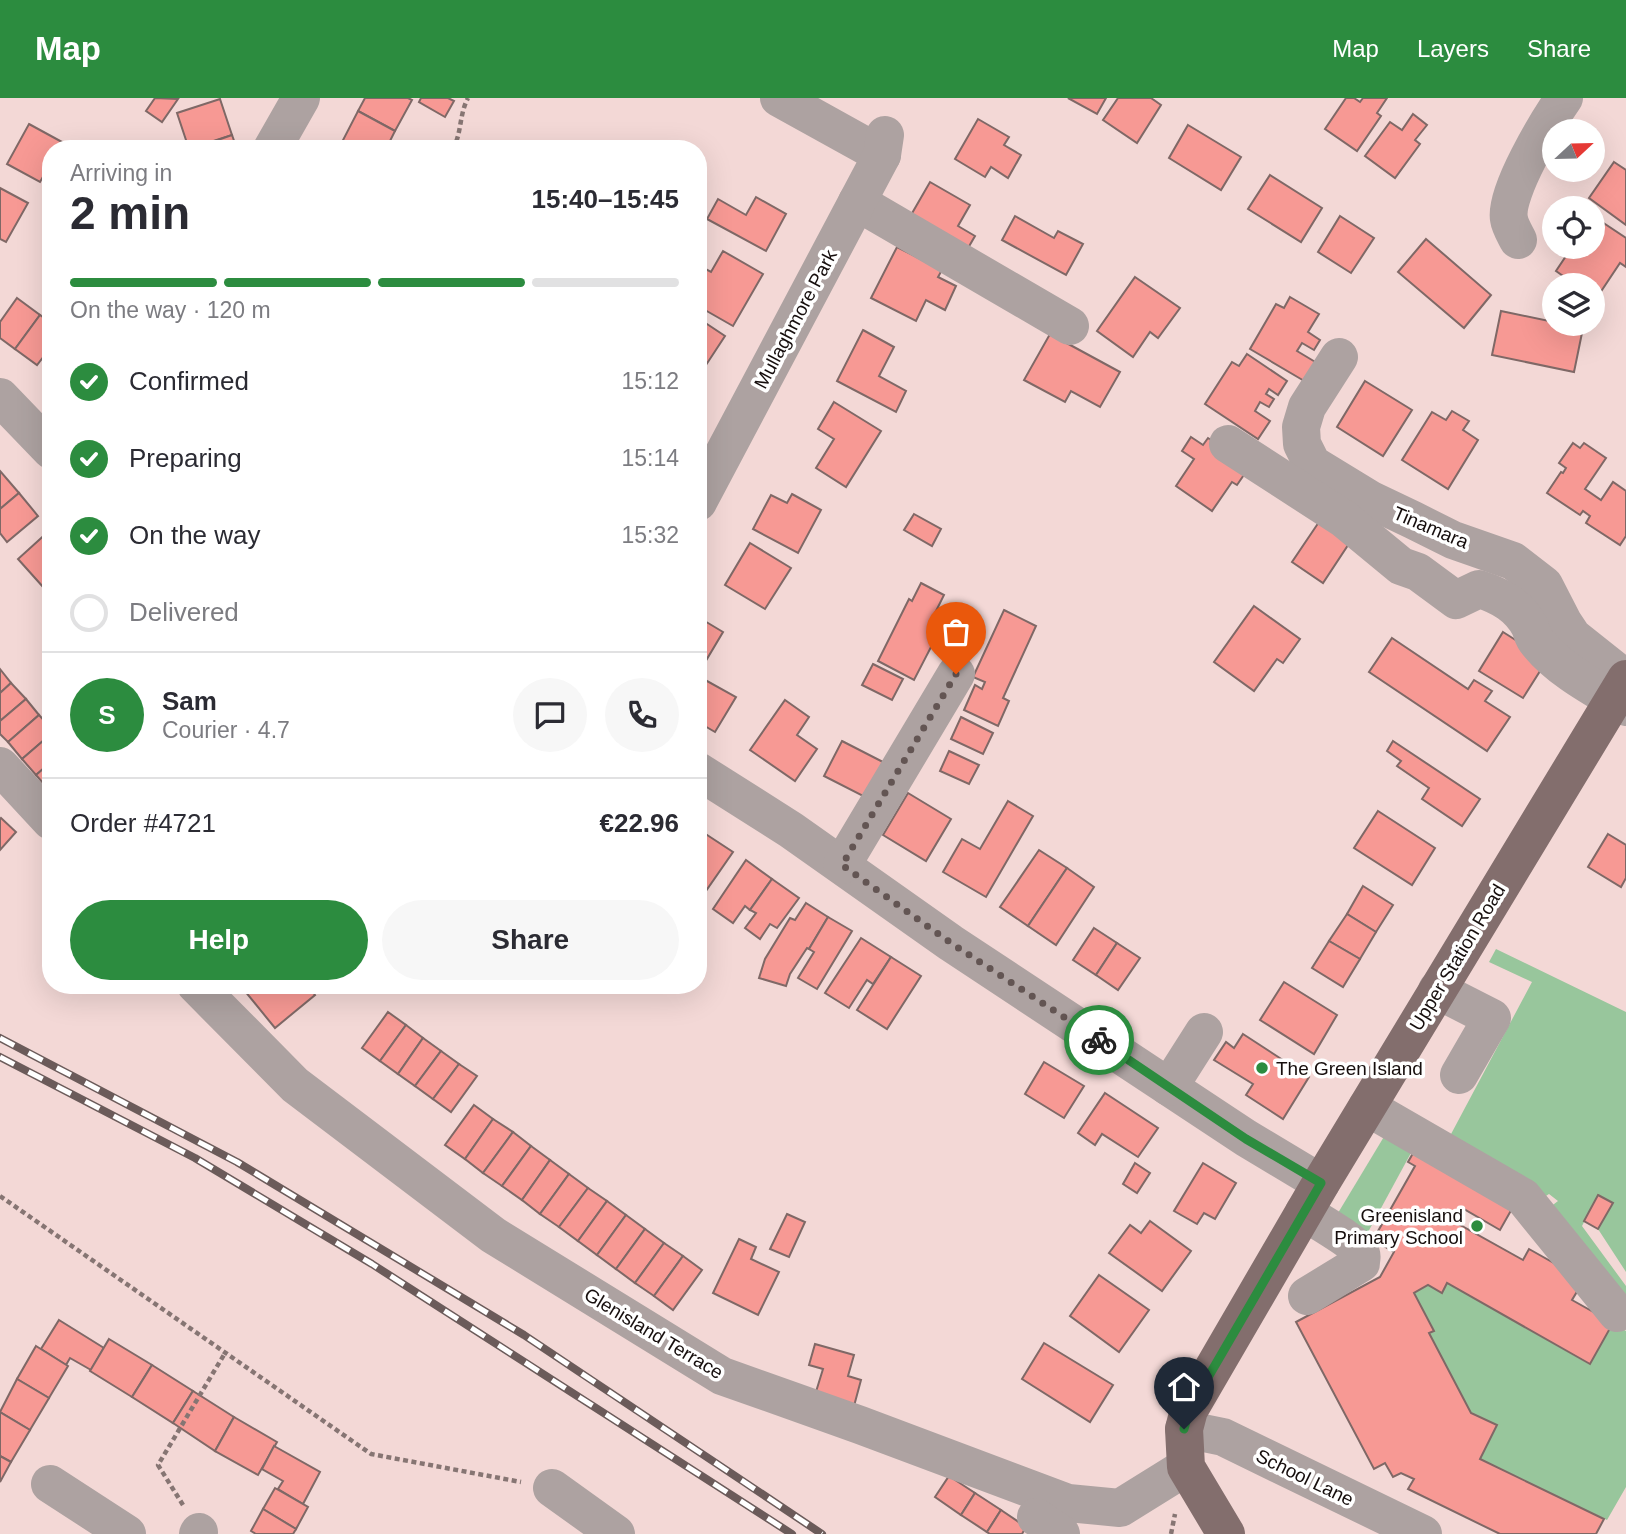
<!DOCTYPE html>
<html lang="en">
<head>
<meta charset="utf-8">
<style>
	body { margin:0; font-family:Arial,sans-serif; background:#f7f7f7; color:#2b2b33; height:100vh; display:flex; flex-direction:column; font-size:26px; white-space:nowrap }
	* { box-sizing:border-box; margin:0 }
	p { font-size:23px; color:#7c7c81 }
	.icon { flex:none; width:38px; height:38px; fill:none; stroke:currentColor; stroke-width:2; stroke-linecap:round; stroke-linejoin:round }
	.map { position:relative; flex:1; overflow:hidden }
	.details { position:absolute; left:42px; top:42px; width:665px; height:854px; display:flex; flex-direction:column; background:#fff; border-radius:28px; box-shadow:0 7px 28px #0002 }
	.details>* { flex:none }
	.needle { width:46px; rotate:68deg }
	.fabs { position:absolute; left:1542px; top:21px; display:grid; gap:14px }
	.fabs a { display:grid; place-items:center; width:63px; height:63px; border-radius:50%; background:#fff; box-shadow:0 7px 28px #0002; font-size:35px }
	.pin { position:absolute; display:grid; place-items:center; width:60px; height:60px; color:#fff; margin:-72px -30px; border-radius:50% 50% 50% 0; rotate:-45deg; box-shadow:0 0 7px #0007 }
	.pin .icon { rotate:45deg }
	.courier { position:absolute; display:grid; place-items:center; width:70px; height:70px; margin:-35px; border:5px solid #2c8c3f; border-radius:50%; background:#fff; color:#222; box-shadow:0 2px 9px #0007 }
	.overview em { font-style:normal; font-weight:800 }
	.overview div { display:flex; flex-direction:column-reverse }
	.overview { display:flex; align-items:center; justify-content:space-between; height:119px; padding:0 28px }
	h1 { font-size:46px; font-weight:800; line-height:52px }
	.bar { display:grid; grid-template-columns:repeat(4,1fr); gap:10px 7px; align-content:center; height:84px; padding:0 28px }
	.bar i { height:9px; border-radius:5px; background:#e1e1e2 }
	.bar .selected { background:#2c8c3f }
	.bar p { grid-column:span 4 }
	.line { display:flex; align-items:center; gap:18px; padding:0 28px; border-top:2px solid #e1e1e2 }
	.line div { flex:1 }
	.round { display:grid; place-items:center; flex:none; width:74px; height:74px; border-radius:37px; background:#f7f7f7 }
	ol { padding:0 28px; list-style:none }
	li { display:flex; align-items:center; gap:21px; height:77px }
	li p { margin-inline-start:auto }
	li .icon { padding:7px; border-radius:50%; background:#2c8c3f; color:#fff; stroke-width:4 }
	li:last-child { color:#7c7c81 }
	li i { width:38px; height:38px; border:4px solid #e1e1e2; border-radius:50% }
	.action { display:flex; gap:14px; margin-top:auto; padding:14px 28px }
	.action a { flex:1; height:80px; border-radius:42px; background:#2c8c3f; color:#fff; font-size:28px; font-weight:800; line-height:80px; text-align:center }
	.action a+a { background:#f7f7f7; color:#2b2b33 }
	header { display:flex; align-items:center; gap:42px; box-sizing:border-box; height:98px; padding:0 35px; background:#2c8c3f; color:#fff }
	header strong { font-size:33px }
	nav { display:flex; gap:38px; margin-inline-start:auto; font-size:24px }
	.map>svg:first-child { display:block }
	.green { fill:#98c69c }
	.building { fill:#f79994; stroke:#7f6866; stroke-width:2 }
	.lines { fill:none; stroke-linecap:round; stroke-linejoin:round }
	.path { stroke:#867573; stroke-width:4.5; stroke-dasharray:5 3.5; stroke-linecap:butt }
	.minor { stroke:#ada2a1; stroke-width:38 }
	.major { stroke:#836e6d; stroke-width:38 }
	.rail-casing { stroke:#6b5b5a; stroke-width:8 }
	.rail { stroke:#fff; stroke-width:5; stroke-dasharray:16; stroke-linecap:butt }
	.done { stroke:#635553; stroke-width:7; stroke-dasharray:0 12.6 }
	.route { stroke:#2c8c3f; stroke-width:9 }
	.poi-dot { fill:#2c8c3f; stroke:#fff; stroke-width:2.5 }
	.labels { text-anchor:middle; stroke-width:7; stroke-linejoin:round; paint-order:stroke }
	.street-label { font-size:19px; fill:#160e0d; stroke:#fff }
	.poi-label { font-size:19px; fill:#160e0d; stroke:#fff; text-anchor:start }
</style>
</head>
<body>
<header>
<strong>Map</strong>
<nav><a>Map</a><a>Layers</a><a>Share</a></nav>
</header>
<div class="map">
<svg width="1626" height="1436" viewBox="0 0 1626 1436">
	<rect width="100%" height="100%" fill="#f3d8d6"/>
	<g class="green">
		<path d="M1496 851 1626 914V1174L1598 1131 1612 1105 1598 1097 1582 1128 1626 1188V1206L1545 1113 1558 1103 1549 1096 1538 1103 1450 1038 1532 884 1489 864Z"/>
		<path d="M1385 1037 1412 1053 1367 1136 1338 1115Z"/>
		<path d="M1447 1185 1589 1266 1613 1225 1626 1233V1389L1607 1422 1480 1361 1497 1327 1471 1315 1429 1235 1434 1232 1414 1195 1428 1187 1442 1194Z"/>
	</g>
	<g class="building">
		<path d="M155 0 178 1 162 24 146 13Z"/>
		<path d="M365 0H408L412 2 395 33 358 13Z"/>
		<path d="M421 0H448L454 3 445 19 419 4Z"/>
		<path d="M1068 0H1106L1097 16Z"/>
		<path d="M1118 0H1151L1161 7 1137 45 1103 22Z"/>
		<path d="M1346 0H1354L1360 4 1363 0H1387L1377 15 1381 18 1357 53 1325 31Z"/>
		<path d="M220 1 232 37 189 51 177 15Z"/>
		<path d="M358 13 395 33 386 51H354L342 44Z"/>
		<path d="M1413 16 1427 27 1415 42 1420 46 1395 80 1365 58 1390 24 1402 32Z"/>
		<path d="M978 21 1009 39 1004 47 1021 57 1008 80 991 69 985 79 955 61Z"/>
		<path d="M29 26 62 44 58 51H51V65L40 84 7 66Z"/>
		<path d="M1188 27 1241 59 1221 92 1169 60Z"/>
		<path d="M232 37 237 51H192Z"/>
		<path d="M1614 64 1626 72V127L1589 100Z"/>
		<path d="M1270 77 1322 110 1301 144 1248 111Z"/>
		<path d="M930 84 970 107 958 128 975 138 964 157 907 124Z"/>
		<path d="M0 90 28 105 6 144 0 141Z"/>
		<path d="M756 99 786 116 766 153 707 121 718 101 746 117Z"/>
		<path d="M1015 118 1054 140 1058 133 1083 146 1066 177 1002 142Z"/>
		<path d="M1340 118 1374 140 1351 175 1318 154Z"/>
		<path d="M1593 118 1626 140V169L1620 165 1596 201 1592 199V187H1576L1556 173 1572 149H1592Z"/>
		<path d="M1426 141 1491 197 1464 230 1398 174Z"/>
		<path d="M897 149 942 172 938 179 956 188 945 212 926 202 916 223 871 200Z"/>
		<path d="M723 153 763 176 733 228 698 208V167L711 174Z"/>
		<path d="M1135 179 1180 210 1158 240 1150 234 1133 259 1097 233Z"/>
		<path d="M1290 199 1319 216 1308 234 1320 242 1314 252 1302 245 1297 253 1317 265 1306 284 1250 251 1276 206 1284 210Z"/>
		<path d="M17 200 40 217 15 251 0 240V224Z"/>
		<path d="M1501 213 1554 224V226L1583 230 1574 274 1492 257Z"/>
		<path d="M40 217 51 225V249L37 267 15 251Z"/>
		<path d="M698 220 725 238 706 267 698 262Z"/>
		<path d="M863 232 894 249 879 278 906 293 896 314 837 283Z"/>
		<path d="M1050 236 1120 274 1100 309 1071 293 1065 304 1024 282Z"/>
		<path d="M1247 256 1287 283 1278 297 1269 291 1266 296 1274 301 1269 309 1260 304 1255 313 1270 323 1258 341 1205 306 1232 264 1239 268Z"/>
		<path d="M1365 283 1412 312 1383 358 1337 329Z"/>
		<path d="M834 304 881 333 846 389 816 370 834 341 818 331Z"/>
		<path d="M1452 313 1469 323 1463 332 1478 342 1448 391 1402 362 1432 314 1446 322Z"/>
		<path d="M1191 339 1203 347 1208 340 1250 368 1237 387 1232 384 1212 413 1176 388 1194 361 1182 353Z"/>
		<path d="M1573 345 1580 350 1584 345 1606 360 1585 391 1601 402 1613 384 1626 393V438L1620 447 1586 425 1590 418 1583 413 1580 417 1547 395 1561 374 1563 375 1566 370 1559 365Z"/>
		<path d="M0 373 19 395 0 411Z"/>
		<path d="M19 395 38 418 7 444 0 435V411Z"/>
		<path d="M792 396 821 412 798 455 753 431 771 397 787 405Z"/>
		<path d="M914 416 941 431 932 448 904 432Z"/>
		<path d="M1323 418 1354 438 1323 485 1292 464Z"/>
		<path d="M49 433 51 484 44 490 18 461Z"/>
		<path d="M750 445 791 470 765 511 725 487Z"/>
		<path d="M921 485 944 497 935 515 946 520 914 582 878 563 909 501 912 503Z"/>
		<path d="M1254 508 1300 541 1283 565 1277 561 1254 593 1214 564Z"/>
		<path d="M1004 512 1036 528 1003 600 1009 603 998 628 964 612 975 587 982 591 985 584 973 579Z"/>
		<path d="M698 519 723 534 698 576Z"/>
		<path d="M1503 534 1547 562 1523 600 1479 573Z"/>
		<path d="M1392 540 1468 591 1474 582 1492 593 1485 603 1510 619 1487 653 1369 574Z"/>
		<path d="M873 566 903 581 892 602 862 587Z"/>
		<path d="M0 571 11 585 0 595Z"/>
		<path d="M698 578 736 599 715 634 698 624Z"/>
		<path d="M11 585 26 601 0 623V595Z"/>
		<path d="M26 601 39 617 8 644 0 636V623Z"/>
		<path d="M785 602 809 619 797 637 817 651 795 683 750 652Z"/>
		<path d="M39 617 51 630V636L22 661 8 644Z"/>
		<path d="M961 619 993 635 983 656 951 641Z"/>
		<path d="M51 636V664L36 677 22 661Z"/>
		<path d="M842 643 883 664 865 699 824 678Z"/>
		<path d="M1393 643 1480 701 1462 728 1422 701 1429 690 1397 668 1401 663 1387 653Z"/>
		<path d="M949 653 979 667 969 686 940 673Z"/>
		<path d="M51 664V692L50 693 36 677Z"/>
		<path d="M908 695 951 721 926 763 883 737Z"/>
		<path d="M1008 703 1033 718 986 799 943 774 962 741 980 751Z"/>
		<path d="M1378 713 1435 750 1412 787 1354 750Z"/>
		<path d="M1 720 16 734 0 752V721Z"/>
		<path d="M698 731 733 754 701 800 698 798Z"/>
		<path d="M1608 736 1626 747V780L1621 789 1588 769Z"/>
		<path d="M1039 752 1067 770 1028 828 1000 809Z"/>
		<path d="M746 762 772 781 750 812 745 808 733 825 713 811Z"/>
		<path d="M1067 770 1094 789 1056 847 1028 828Z"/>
		<path d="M772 781 799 800 777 830 770 826 760 841 745 830 756 815 750 812Z"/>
		<path d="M1363 788 1393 807 1376 834 1347 816Z"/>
		<path d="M806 805 828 819 809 851 807 850 790 876 786 888 759 880 765 861 790 820 795 822Z"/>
		<path d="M1347 816 1376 834 1360 861 1329 843Z"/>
		<path d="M828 819 852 833 817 891 798 880 814 854 809 851Z"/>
		<path d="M1094 830 1117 845 1096 877 1073 862Z"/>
		<path d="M861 840 891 859 873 886 867 882 849 910 825 895Z"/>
		<path d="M1329 843 1360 861 1343 889 1312 870Z"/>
		<path d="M1117 845 1140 860 1118 892 1096 877Z"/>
		<path d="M891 859 921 878 887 931 857 912Z"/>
		<path d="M1284 884 1337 917 1314 956 1260 922Z"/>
		<path d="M240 887H307L315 897 275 930Z"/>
		<path d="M388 914 406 927 380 963 362 950Z"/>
		<path d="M406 927 423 940 398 976 380 963Z"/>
		<path d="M1243 936 1309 979 1283 1021 1246 997 1253 986 1214 962 1226 944 1234 950Z"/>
		<path d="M423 940 441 953 415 988 398 976Z"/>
		<path d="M441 953 459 966 433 1001 415 988Z"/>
		<path d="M1044 964 1084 988 1064 1020 1025 996Z"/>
		<path d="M459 966 477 978 451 1014 433 1001Z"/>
		<path d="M1105 995 1158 1030 1138 1059 1102 1036 1095 1047 1078 1035Z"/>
		<path d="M474 1007 493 1021 465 1061 445 1047Z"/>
		<path d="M493 1021 513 1034 483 1075 465 1061Z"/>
		<path d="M513 1034 531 1048 502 1088 483 1075Z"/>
		<path d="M1420 1043 1518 1100 1500 1132 1462 1110 1455 1124 1523 1162 1529 1151 1584 1182 1572 1202 1613 1225 1590 1266 1447 1185 1442 1195 1428 1187 1414 1195 1434 1233 1429 1235 1471 1315 1497 1327 1480 1361 1604 1421 1596 1436H1500L1408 1391 1414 1381 1401 1375 1393 1379 1385 1365 1374 1371 1296 1224 1380 1179 1394 1154 1373 1142 1415 1068 1408 1064Z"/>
		<path d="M531 1048 550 1062 522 1102 502 1088Z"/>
		<path d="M550 1062 569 1076 540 1116 522 1102Z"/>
		<path d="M1135 1065 1150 1075 1137 1095 1123 1086Z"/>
		<path d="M1203 1065 1236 1085 1215 1121 1204 1115 1197 1126 1174 1113Z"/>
		<path d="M569 1076 588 1090 559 1129 540 1116Z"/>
		<path d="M588 1090 607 1103 578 1143 559 1129Z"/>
		<path d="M1598 1097 1613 1105 1598 1131 1584 1123Z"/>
		<path d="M607 1103 626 1117 597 1157 578 1143Z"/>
		<path d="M787 1116 805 1124 789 1159 770 1151Z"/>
		<path d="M626 1117 645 1131 616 1171 597 1157Z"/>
		<path d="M1150 1123 1191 1153 1162 1193 1109 1155 1130 1127 1141 1135Z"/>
		<path d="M645 1131 664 1145 635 1185 616 1171Z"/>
		<path d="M739 1141 756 1149 751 1161 779 1174 758 1217 713 1195Z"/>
		<path d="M664 1145 683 1158 654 1198 635 1185Z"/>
		<path d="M683 1158 702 1172 673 1212 654 1198Z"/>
		<path d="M1099 1177 1149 1212 1119 1254 1070 1218Z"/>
		<path d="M59 1222 104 1250 91 1272 70 1260 66 1267 41 1251Z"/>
		<path d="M109 1241 152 1267 132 1299 90 1273Z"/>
		<path d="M1044 1245 1113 1287 1090 1324 1022 1281Z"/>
		<path d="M815 1246 854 1257 848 1278 861 1282 854 1308 815 1297 823 1271 809 1267Z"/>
		<path d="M36 1248 68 1268 49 1300 17 1281Z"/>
		<path d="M152 1267 193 1293 173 1325 132 1299Z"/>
		<path d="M17 1281 49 1300 30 1332 0 1314Z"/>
		<path d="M193 1293 234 1319 215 1353 173 1325Z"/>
		<path d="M0 1314 30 1332 11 1364 0 1358Z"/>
		<path d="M234 1319 277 1344 258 1377 215 1353Z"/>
		<path d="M274 1348 320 1374 303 1406 278 1391 283 1383 262 1371Z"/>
		<path d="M0 1358 11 1364 0 1384Z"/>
		<path d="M949 1378 975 1395 961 1417 935 1399Z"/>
		<path d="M275 1390 308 1409 296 1431 263 1411Z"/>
		<path d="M975 1395 1001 1412 987 1434 961 1417Z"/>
		<path d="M263 1411 296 1431 293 1436H256L251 1433Z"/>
		<path d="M1001 1412 1026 1429 1022 1436H990L987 1434Z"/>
	</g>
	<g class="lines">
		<g class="path">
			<path d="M453 51C462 34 459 17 468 0"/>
			<path d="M0 1098 371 1356 521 1384"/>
			<path d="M183 1407 158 1367 225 1255"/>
			<path d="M1171 1436 1175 1416"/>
		</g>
		<g class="minor">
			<path d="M779 0 882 57"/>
			<path d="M272 51 301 0"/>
			<path d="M857 104 1070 228"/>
			<path d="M1518 142C1515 136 1510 128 1509 121 1504 95 1548 23 1564 0"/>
			<path d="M1339 259 1307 309 1301 329 1302 346 1312 366 1371 402 1413 422 1453 442 1513 463 1544 487 1563 524 1573 539 1626 581"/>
			<path d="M0 299 51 352"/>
			<path d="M1228 346 1344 421 1401 468 1418 474 1456 502 1479 491C1501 498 1519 508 1530 529 1532 534 1533 540 1537 544 1559 572 1596 591 1626 609"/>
			<path d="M698 404 882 57 885 37"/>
			<path d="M0 668 51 723"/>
			<path d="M698 673 791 732 951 845 1246 1040 1321 1085"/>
			<path d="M842 767 956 576"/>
			<path d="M196 887 295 987 493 1137 722 1278 860 1327 1068 1405 1120 1410 1186 1369"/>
			<path d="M1437 892 1492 920 1459 977"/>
			<path d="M1169 989 1204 934"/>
			<path d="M1367 1009 1523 1099 1617 1215"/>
			<path d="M1304 1114C1316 1122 1354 1143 1360 1154 1363 1158 1361 1160 1361 1165L1307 1198"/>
			<path d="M1184 1331 1223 1339 1423 1436"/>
			<path d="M50 1386 127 1436"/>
			<path d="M552 1390 616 1436"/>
			<path d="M1036 1419 1061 1436"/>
			<path d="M198 1436 199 1434"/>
		</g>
		<path class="major" d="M1226 1436 1186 1369 1184 1331 1189 1312 1321 1085 1626 581"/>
		<defs>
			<g id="rail">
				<path d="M0 940 237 1064 471 1205 524 1237 822 1436"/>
				<path d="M0 959 195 1060 372 1166 792 1436"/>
			</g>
		</defs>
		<use href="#rail" class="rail-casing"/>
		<use href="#rail" class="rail"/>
	</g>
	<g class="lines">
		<path class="done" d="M956 576 842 767 951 845 1099 942"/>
		<path class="route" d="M1099 942 1246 1041 1321 1085 1189 1312 1184 1331"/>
	</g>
	<g class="poi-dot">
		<circle cx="1262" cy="970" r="7"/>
		<circle cx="1477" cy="1128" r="7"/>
	</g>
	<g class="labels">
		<g class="street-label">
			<text transform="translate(795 221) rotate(-62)" y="7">Mullaghmore Park</text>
			<text transform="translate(1431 429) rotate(23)" y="7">Tinamara</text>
			<text transform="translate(1457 859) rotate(-59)" y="7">Upper Station Road</text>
			<text transform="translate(654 1235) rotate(31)" y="7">Glenisland Terrace</text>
			<text transform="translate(1305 1379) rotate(26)" y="7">School Lane</text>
		</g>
		<g class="poi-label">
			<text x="1276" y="977">The Green Island</text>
			<text x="1463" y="1124" text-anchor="end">Greenisland<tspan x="1463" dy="22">Primary School</tspan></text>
		</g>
	</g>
</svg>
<div class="fabs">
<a><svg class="needle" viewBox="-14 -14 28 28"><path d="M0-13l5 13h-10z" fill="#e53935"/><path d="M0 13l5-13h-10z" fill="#7c7c81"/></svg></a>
<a><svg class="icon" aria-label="locate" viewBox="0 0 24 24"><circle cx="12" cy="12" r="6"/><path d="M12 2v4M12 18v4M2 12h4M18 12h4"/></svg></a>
<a><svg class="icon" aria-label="layers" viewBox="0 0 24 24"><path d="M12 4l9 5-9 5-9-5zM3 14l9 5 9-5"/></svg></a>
</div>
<div class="pin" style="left:956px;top:576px;background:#ea580c"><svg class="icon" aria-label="bag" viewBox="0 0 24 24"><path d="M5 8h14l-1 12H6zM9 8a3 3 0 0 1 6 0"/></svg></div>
<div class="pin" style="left:1184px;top:1331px;background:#1f2937"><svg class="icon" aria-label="home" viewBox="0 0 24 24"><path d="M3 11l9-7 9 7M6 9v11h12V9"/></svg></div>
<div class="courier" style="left:1099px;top:942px"><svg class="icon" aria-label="bike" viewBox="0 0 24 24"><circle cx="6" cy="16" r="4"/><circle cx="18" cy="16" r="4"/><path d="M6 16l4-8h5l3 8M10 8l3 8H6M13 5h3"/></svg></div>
<section class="details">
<div class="overview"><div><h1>2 min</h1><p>Arriving in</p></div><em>15:40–15:45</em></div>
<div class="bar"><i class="selected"></i><i class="selected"></i><i class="selected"></i><i></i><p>On the way · 120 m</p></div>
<ol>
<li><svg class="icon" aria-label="check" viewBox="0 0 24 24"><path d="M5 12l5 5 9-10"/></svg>Confirmed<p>15:12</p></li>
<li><svg class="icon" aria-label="check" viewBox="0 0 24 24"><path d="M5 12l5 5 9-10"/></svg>Preparing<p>15:14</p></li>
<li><svg class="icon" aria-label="check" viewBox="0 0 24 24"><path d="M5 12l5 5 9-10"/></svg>On the way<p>15:32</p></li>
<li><i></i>Delivered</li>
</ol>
<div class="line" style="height:126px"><b class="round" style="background:#2c8c3f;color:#fff">S</b><div><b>Sam</b><p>Courier · 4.7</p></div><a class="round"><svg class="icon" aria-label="chat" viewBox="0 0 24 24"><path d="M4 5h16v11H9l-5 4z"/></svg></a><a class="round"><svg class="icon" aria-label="phone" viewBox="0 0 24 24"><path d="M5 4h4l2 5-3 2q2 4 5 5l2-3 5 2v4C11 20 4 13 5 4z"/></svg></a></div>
<div class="line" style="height:91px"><div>Order #4721</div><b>€22.96</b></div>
<div class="action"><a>Help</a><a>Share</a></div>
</section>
</div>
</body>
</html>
